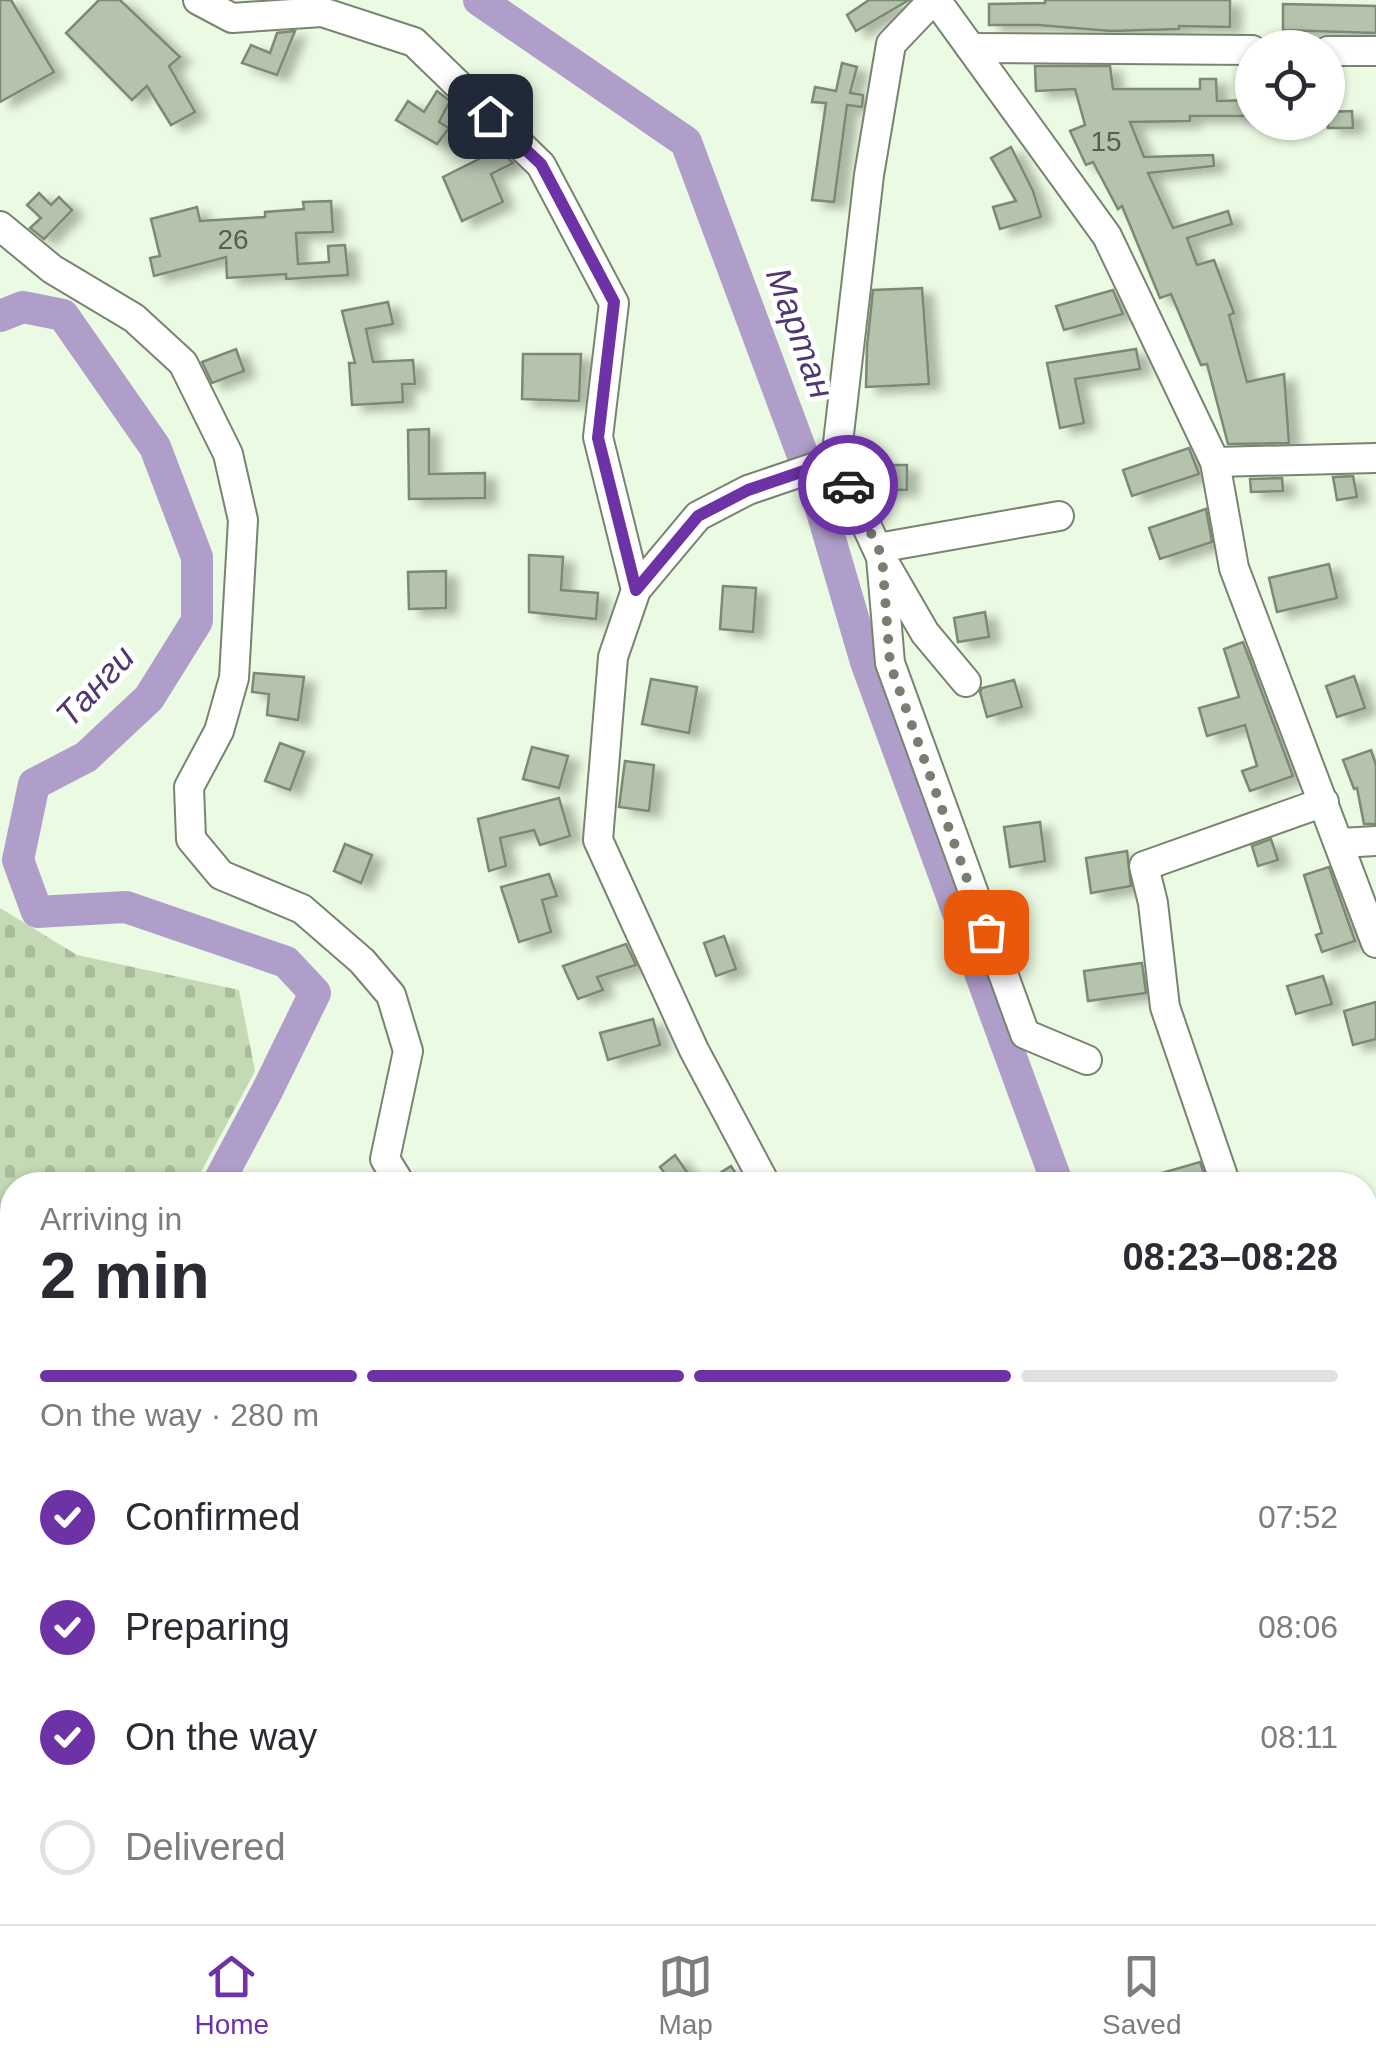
<!DOCTYPE html>
<html lang="en">
<head>
<meta charset="utf-8">
<style>
	body { margin:0; font-family:Arial,sans-serif; background:#f2f2f3; color:#2b2b33; height:100vh; display:flex; flex-direction:column; font-size:38px; white-space:nowrap }
	* { box-sizing:border-box; margin:0 }
	p { font-size:32px; color:#7c7c81 }
	.icon { flex:none; width:55px; height:55px; fill:none; stroke:currentColor; stroke-width:2; stroke-linecap:round; stroke-linejoin:round }
	.map { position:relative; flex:1; overflow:hidden }
	.sheet { position:absolute; left:0px; top:1172px; width:1378px; height:752px; display:flex; flex-direction:column; background:#fff; border-radius:40px 40px 0 0; box-shadow:0 2px 8px #0004 }
	.sheet>* { flex:none }
	.tools { position:absolute; left:1235px; top:30px; display:grid; gap:20px }
	.tools a { display:grid; place-items:center; width:110px; height:110px; border-radius:50%; background:#fff; box-shadow:0 2px 8px #0004; font-size:50px }
	.pin { position:absolute; display:grid; place-items:center; width:85px; height:85px; color:#fff; margin:-42px; border-radius:20px; box-shadow:0 5px 15px #0006 }
	.courier { position:absolute; display:grid; place-items:center; width:100px; height:100px; margin:-50px; border:8px solid #6e32a7; border-radius:50%; background:#fff; color:#222; box-shadow:0 2px 12px #0007 }
	.headline em { font-style:normal; font-weight:800 }
	.headline div { display:flex; flex-direction:column-reverse }
	.headline { display:flex; align-items:center; justify-content:space-between; height:170px; padding:0 40px }
	h1 { font-size:65px; font-weight:800; line-height:75px }
	.bar { display:grid; grid-template-columns:repeat(4,1fr); gap:15px 10px; align-content:center; height:120px; padding:0 40px }
	.bar i { height:12px; border-radius:8px; background:#e1e1e2 }
	.bar .selected { background:#6e32a7 }
	.bar p { grid-column:span 4 }
	ol { padding:0 40px; list-style:none }
	li { display:flex; align-items:center; gap:30px; height:110px }
	li p { margin-inline-start:auto }
	li .icon { padding:10px; border-radius:50%; background:#6e32a7; color:#fff; stroke-width:4 }
	li:last-child { color:#7c7c81 }
	li i { width:55px; height:55px; border:5px solid #e1e1e2; border-radius:50% }
	.menu { display:flex; justify-content:space-around; align-items:center; height:140px; border-top:2px solid #e1e1e2; background:#fff; font-size:28px; color:#7c7c81 }
	.menu a { display:grid; justify-items:center; gap:5px }
	.menu .selected { color:#6e32a7 }
	.map>svg:first-child { display:block }
	.cemetery { fill:url(#cemetery-stones) }
	.lines { fill:none; stroke-linecap:round; stroke-linejoin:round }
	.river { stroke:#b09eca; stroke-width:32 }
	.building { fill:#b5c3ad; stroke:#7c8974; stroke-width:2.5; filter:url(#shadow) }
	.minor-casing { stroke:#77846f; stroke-width:32 }
	.minor { stroke:#fff; stroke-width:28 }
	.done { stroke:#767f71; stroke-width:10; stroke-dasharray:0 18 }
	.route { stroke:#6e32a7; stroke-width:12 }
	.labels { text-anchor:middle; stroke-width:10; stroke-linejoin:round; paint-order:stroke }
	.number-label { font-size:28px; fill:#565e52 }
	.water-label { font-size:35px; font-style:italic; fill:#513770; stroke:#fff }
</style>
</head>
<body>
<div class="map">
<svg width="1376" height="1924" viewBox="0 0 1376 1924">
	<defs>
		<pattern id="cemetery-stones" width="16" height="16" patternUnits="userSpaceOnUse" patternTransform="scale(2.5)"><rect width="16" height="16" fill="#c3dab5"/><path d="M2 7V4a2 2 0 0 1 4 0v3zM10 15v-3a2 2 0 0 1 4 0v3z" fill="#a8bc9c"/></pattern>
		<filter id="shadow"><feDropShadow dx="11" dy="6" stdDeviation="5" flood-color="#0004"/></filter>
	</defs>
	<rect width="100%" height="100%" fill="#ebfae2"/>
	<path class="cemetery" d="M0 908 77 955 239 990 255 1071 194 1185H12V1574L0 1573Z"/>
	<g class="lines">
		<g class="river">
			<path d="M479 0 686 142 815 488 866 662 1058 1185"/>
			<path d="M0 316 23 307 63 315 155 447 197 557V621L149 698 86 757 34 784 18 860 37 912 126 907 286 962 315 993 267 1091 217 1185"/>
			<path d="M1278 1912 1281 1924"/>
			<path d="M234 1924 238 1912"/>
		</g>
	</g>
	<g class="building">
		<path d="M0 0H11L54 72 0 102Z"/>
		<path d="M99 0H120L180 57 169 66 195 112 171 125 147 86 132 100 66 33Z"/>
		<path d="M869 0H909L856 31 847 15Z"/>
		<path d="M1045 0H1230V27L1179 26V29L1111 31 1038 25H989V4L1045 3Z"/>
		<path d="M1283 4 1376 6V33L1283 30Z"/>
		<path d="M295 31 277 75 242 63 251 45 270 53 277 33Z"/>
		<path d="M842 63 857 67 850 93 863 95 862 107 847 105 834 202 812 200 826 103 812 102 815 87 836 91Z"/>
		<path d="M1035 66H1110L1113 89H1200V79H1216L1217 101 1252 100V116H1190V121L1130 122 1144 157 1213 155 1214 166 1148 173 1173 228 1228 211 1232 224 1187 238 1197 265 1214 260 1234 313 1229 315 1247 382 1284 374 1289 443 1228 444 1207 364 1201 365 1171 294 1160 298 1122 206 1118 209 1093 162 1086 165 1070 131 1085 125 1075 89 1036 91Z"/>
		<path d="M437 91 450 101 439 122 449 128 437 144 396 120 408 101 424 112Z"/>
		<path d="M1352 111 1353 128H1328V112Z"/>
		<path d="M1011 147 1033 191 1041 217 1000 229 993 207 1016 201 991 158Z"/>
		<path d="M499 149 513 163 491 174 503 202 462 221 443 177Z"/>
		<path d="M39 193 51 205 59 197 72 210 44 239 30 228 41 218 27 205Z"/>
		<path d="M331 201 333 232 296 233 298 264 329 262 328 246 345 245 348 275 286 279V274L227 278 226 257 154 276 150 258 160 256 151 219 197 207 200 221 265 217V212L304 209 303 202Z"/>
		<path d="M922 288 929 384 866 387 867 346 873 290Z"/>
		<path d="M1113 290 1123 314 1064 330 1056 306Z"/>
		<path d="M388 302 393 324 366 329 373 362 413 360 415 384H402L403 402 352 405 349 363H355L342 311Z"/>
		<path d="M236 349 244 371 212 383 202 362Z"/>
		<path d="M1136 349 1140 369 1075 379 1084 423 1060 428 1047 363Z"/>
		<path d="M523 354H581L579 401 522 399Z"/>
		<path d="M429 429V474L485 473V498L409 499 408 430Z"/>
		<path d="M1189 448 1199 474 1132 496 1123 470Z"/>
		<path d="M872 465H907V490L873 489Z"/>
		<path d="M1353 476 1357 497 1337 500 1333 477Z"/>
		<path d="M1282 478 1283 491 1251 492 1250 479Z"/>
		<path d="M1206 509 1212 542 1160 559 1149 528Z"/>
		<path d="M529 555 563 557 561 590 598 593 596 619 529 612Z"/>
		<path d="M1329 564 1337 598 1277 612 1269 578Z"/>
		<path d="M446 571V608L409 609 408 572Z"/>
		<path d="M723 586 756 588 753 632 720 629Z"/>
		<path d="M985 612 989 637 958 642 954 618Z"/>
		<path d="M1243 642 1293 776 1250 791 1242 771 1257 766 1245 725 1207 736 1199 708 1239 697 1224 649Z"/>
		<path d="M254 673 304 677 298 720 267 715 269 694 252 692Z"/>
		<path d="M1354 676 1365 708 1337 717 1326 686Z"/>
		<path d="M651 679 697 687 689 733 642 724Z"/>
		<path d="M1014 680 1022 707 987 717 980 692 982 688Z"/>
		<path d="M280 743 304 752 290 790 265 781Z"/>
		<path d="M532 747 568 756 559 788 523 779Z"/>
		<path d="M1371 750 1376 765V824H1364L1357 788 1354 789 1343 760Z"/>
		<path d="M625 761 654 765 649 811 619 807Z"/>
		<path d="M559 798 570 836 540 845 534 830 500 838 506 866 489 871 478 819Z"/>
		<path d="M1040 822 1045 861 1010 867 1004 827Z"/>
		<path d="M1271 839 1278 860 1258 866 1252 846Z"/>
		<path d="M345 844 372 855 361 883 334 871Z"/>
		<path d="M1127 851 1131 886 1091 893 1086 858Z"/>
		<path d="M1329 867 1355 941 1322 952 1316 935 1322 933 1304 875Z"/>
		<path d="M549 874 557 896 542 900 551 932 519 942 501 887Z"/>
		<path d="M724 936 736 969 716 976 704 943Z"/>
		<path d="M626 944 636 965 597 977 603 990 578 999 563 966Z"/>
		<path d="M1142 963 1146 993 1088 1001 1084 971Z"/>
		<path d="M1323 976 1332 1004 1296 1014 1287 986Z"/>
		<path d="M1376 1002V1039L1353 1045 1344 1011Z"/>
		<path d="M653 1019 660 1045 608 1060 600 1033Z"/>
		<path d="M675 1155 696 1185H673L660 1167Z"/>
		<path d="M1200 1162 1208 1185H1135L1134 1181Z"/>
		<path d="M731 1166 743 1185H701Z"/>
	</g>
	<g class="lines">
		<defs>
			<g id="minor">
				<path d="M198 0 232 18 322 12 414 42 541 165 614 303 598 437 636 590"/>
				<path d="M936 0 1107 236 1215 462 1234 568 1376 943"/>
				<path d="M971 48 1252 50"/>
				<path d="M1328 51H1376"/>
				<path d="M0 226 52 269 134 318 183 363 228 454 243 520 234 678 219 731 189 787 191 839 221 875 302 909 362 961 391 995 408 1051 385 1159 401 1185"/>
				<path d="M836 460 869 175 891 44 933 0"/>
				<path d="M836 460 881 557 925 633 966 682"/>
				<path d="M1215 462 1376 458"/>
				<path d="M878 548 1059 516"/>
				<path d="M881 557 890 663 1025 1034 1087 1060"/>
				<path d="M1340 843 1376 841"/>
				<path d="M766 1185 694 1050 598 840 613 657 636 590 698 516 748 490 836 460"/>
				<path d="M1226 1185 1165 1007 1153 903 1144 866 1324 802"/>
				<path d="M701 1912V1924"/>
			</g>
		</defs>
		<use href="#minor" class="minor-casing"/>
		<use href="#minor" class="minor"/>
	</g>
	<g class="lines">
		<path class="done" d="M848 485 882 556 890 664 986 932"/>
		<path class="route" d="M490 116 541 164 614 302 598 438 636 590 698 516 748 490 836 460 848 485"/>
	</g>
	<g class="labels">
		<g class="number-label">
			<text x="1106" y="151">15</text>
			<text x="233" y="249">26</text>
		</g>
		<g class="water-label">
			<text transform="translate(800 333) rotate(70)" y="12">Мартан</text>
			<text transform="translate(95 686) rotate(-47)" y="12">Танги</text>
		</g>
	</g>
</svg>
<div class="tools">
<a><svg class="icon" aria-label="locate" viewBox="0 0 24 24"><circle cx="12" cy="12" r="6"/><path d="M12 2v4M12 18v4M2 12h4M18 12h4"/></svg></a>
</div>
<div class="pin" style="left:986px;top:932px;background:#ea580c"><svg class="icon" aria-label="bag" viewBox="0 0 24 24"><path d="M5 8h14l-1 12H6zM9 8a3 3 0 0 1 6 0"/></svg></div>
<div class="pin" style="left:490px;top:116px;background:#1f2937"><svg class="icon" aria-label="home" viewBox="0 0 24 24"><path d="M3 11l9-7 9 7M6 9v11h12V9"/></svg></div>
<div class="courier" style="left:848px;top:485px"><svg class="icon" aria-label="car" viewBox="0 0 24 24"><path d="M5 17H2v-5l4-1 3-4h7l3 4 3 1v5h-3M9 17h6M6 11h13"/><circle cx="7" cy="17" r="2"/><circle cx="17" cy="17" r="2"/></svg></div>
<section class="sheet">
<div class="headline"><div><h1>2 min</h1><p>Arriving in</p></div><em>08:23–08:28</em></div>
<div class="bar"><i class="selected"></i><i class="selected"></i><i class="selected"></i><i></i><p>On the way · 280 m</p></div>
<ol>
<li><svg class="icon" aria-label="check" viewBox="0 0 24 24"><path d="M5 12l5 5 9-10"/></svg>Confirmed<p>07:52</p></li>
<li><svg class="icon" aria-label="check" viewBox="0 0 24 24"><path d="M5 12l5 5 9-10"/></svg>Preparing<p>08:06</p></li>
<li><svg class="icon" aria-label="check" viewBox="0 0 24 24"><path d="M5 12l5 5 9-10"/></svg>On the way<p>08:11</p></li>
<li><i></i>Delivered</li>
</ol>
</section>
</div>
<nav class="menu">
<a class="selected"><svg class="icon" aria-label="home" viewBox="0 0 24 24"><path d="M3 11l9-7 9 7M6 9v11h12V9"/></svg>Home</a>
<a><svg class="icon" aria-label="map" viewBox="0 0 24 24"><path d="M3 6l6-2 6 2 6-2v14l-6 2-6-2-6 2zM9 4v14M15 6v14"/></svg>Map</a>
<a><svg class="icon" aria-label="saved" viewBox="0 0 24 24"><path d="M7 4h10v16l-5-4-5 4z"/></svg>Saved</a>
</nav>
</body>
</html>
